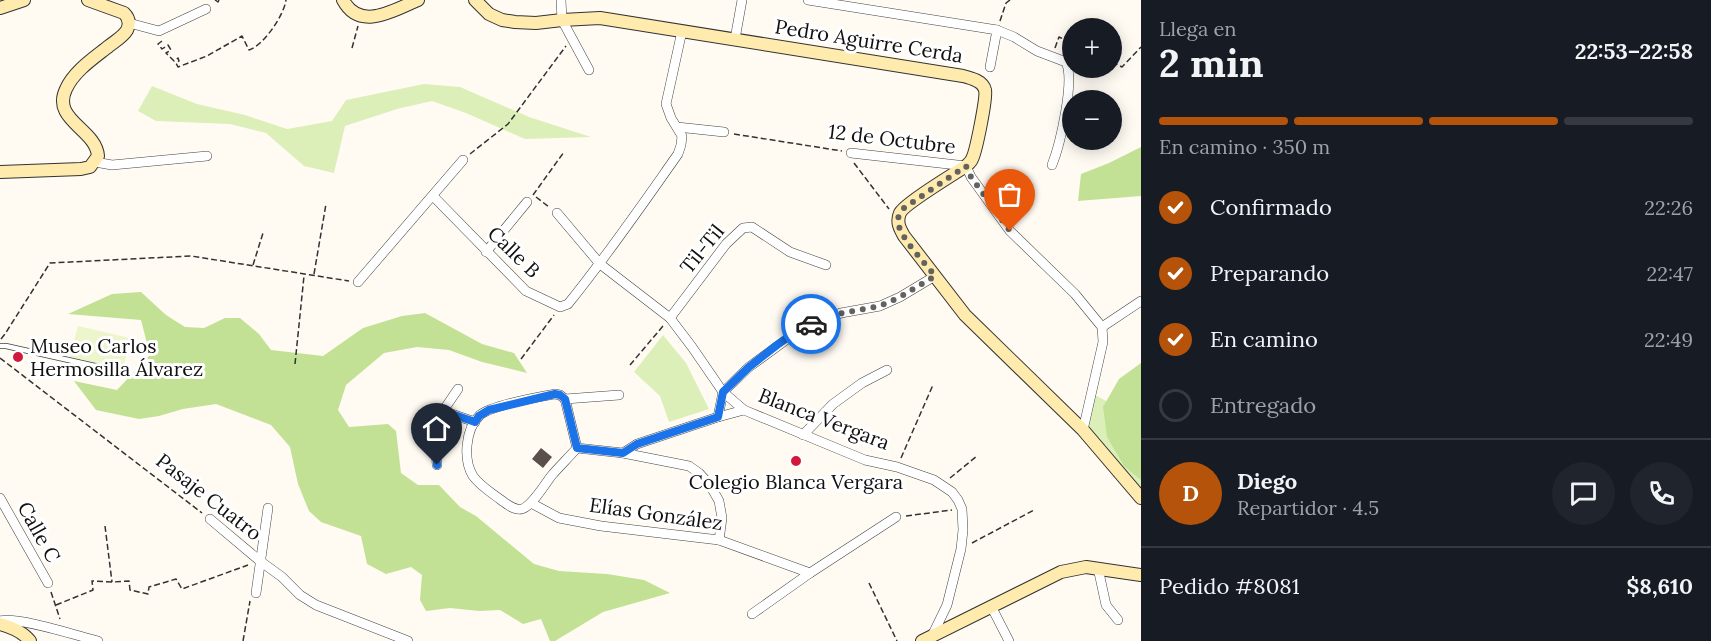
<!DOCTYPE html>
<html lang="es">
<head>
<meta charset="utf-8">
<style>
	body { margin:0; font-family:Lora,serif; background:#20242c; color:#f1f3f6; height:100vh; display:flex; flex-direction:column; font-size:22px; white-space:nowrap }
	* { box-sizing:border-box; margin:0 }
	p { font-size:20px; color:#9ea1a6 }
	.icon { flex:none; width:33px; height:33px; fill:none; stroke:currentColor; stroke-width:2; stroke-linecap:round; stroke-linejoin:round }
	.map { position:relative; flex:1; overflow:hidden }
	.panel { display:flex; flex-direction:column; background:#171b24; width:570px }
	.panel>* { flex:none }
	.fabs { position:absolute; left:1062px; top:18px; display:grid; gap:12px }
	.fabs a { display:grid; place-items:center; width:60px; height:60px; border-radius:50%; background:#171b24; box-shadow:0 3px 15px #0003; font-size:30px }
	.pin { position:absolute; display:grid; place-items:center; width:51px; height:51px; color:#fff; margin:-62px -26px; border-radius:50% 50% 50% 0; rotate:-45deg; box-shadow:0 0 6px #0007 }
	.pin .icon { rotate:45deg }
	.courier { position:absolute; display:grid; place-items:center; width:60px; height:60px; margin:-30px; border:4px solid #1a73e8; border-radius:50%; background:#fff; color:#222; box-shadow:0 2px 8px #0007 }
	.summary em { font-style:normal; font-weight:700 }
	.summary div { display:flex; flex-direction:column-reverse }
	.summary { display:flex; align-items:center; justify-content:space-between; height:102px; padding:0 18px }
	h1 { font-size:39px; font-weight:700; line-height:45px }
	.bar { display:grid; grid-template-columns:repeat(4,1fr); gap:9px 6px; align-content:center; height:72px; padding:0 18px }
	.bar i { height:8px; border-radius:4px; background:#363941 }
	.bar .on { background:#b45309 }
	.bar p { grid-column:span 4 }
	.line { display:flex; align-items:center; gap:15px; padding:0 18px; border-top:2px solid #363941 }
	.line div { flex:1 }
	.round { display:grid; place-items:center; flex:none; width:63px; height:63px; border-radius:32px; background:#20242c }
	ol { padding:0 18px; list-style:none }
	li { display:flex; align-items:center; gap:18px; height:66px }
	li p { margin-inline-start:auto }
	li .icon { padding:6px; border-radius:50%; background:#b45309; color:#fff; stroke-width:4 }
	li:last-child { color:#9ea1a6 }
	li i { width:33px; height:33px; border:3px solid #363941; border-radius:50% }
	main { display:flex; flex:1; min-height:0 }
	.map>svg:first-child { display:block }
	.green { fill:#dcefb8 }
	.forest { fill:#c2e195 }
	.pitch { fill:#ecf5cb }
	.building { fill:#5a4f4b }
	.lines { fill:none; stroke-linecap:round; stroke-linejoin:round }
	.lane-casing { stroke:#434343; stroke-width:6 }
	.street-casing { stroke:#434343; stroke-width:10 }
	.secondary-casing { stroke:#323232; stroke-width:14 }
	.path { stroke:#323232; stroke-width:1.5; stroke-dasharray:6 3; stroke-linecap:butt }
	.lane { stroke:#fff; stroke-width:4.5 }
	.street { stroke:#fff; stroke-width:9 }
	.secondary { stroke:#ffebae; stroke-width:12 }
	.done { stroke:#64625f; stroke-width:6; stroke-dasharray:0 10.8 }
	.route { stroke:#1a73e8; stroke-width:8 }
	.poi-dot { fill:#d0193b; stroke:#fff; stroke-width:2 }
	.labels { text-anchor:middle; stroke-width:6; stroke-linejoin:round; paint-order:stroke }
	.street-label { font-size:20px; fill:#101010; stroke:#fff }
	.poi-label { font-size:20px; fill:#101010; stroke:#fff; text-anchor:start }
</style>
</head>
<body>
<main>
<div class="map">
<svg width="1141" height="641" viewBox="0 0 1141 641">
	<rect width="100%" height="100%" fill="#fffbf3"/>
	<g class="green">
		<path d="M424 84 460 87 529 117 591 137 525 139 466 113 432 101 397 109 345 126 334 173 304 166 266 133 230 124 156 121 138 111 152 86 197 104 245 115 287 129 332 121 346 100Z"/>
		<path d="M663 335 686 363 709 409 669 422 660 396 634 372Z"/>
		<path d="M1093 394 1116 406 1141 447V491L1086 427Z"/>
	</g>
	<g class="forest">
		<path d="M1141 147V196L1078 201 1081 174 1109 163Z"/>
		<path d="M141 292 166 315 185 327 204 328 225 318H240L259 334 271 350 323 356 363 328 402 316 425 313 482 344 514 353 527 373 482 362 449 350 417 347 384 353 346 385 338 410 349 427 388 424 396 431 401 473 418 485H439L460 507 476 516 534 564 559 571 607 574 644 580 670 593 603 612 555 641H550L541 619 523 624 500 610 479 611 450 608 426 611 420 600 422 575 411 567 386 574 367 564 361 536 321 522 309 511 298 484 290 447 271 425 216 404 183 409 159 416 139 419 96 410 74 381 117 390 150 355 141 320 68 314 112 294Z"/>
		<path d="M1141 363V480L1124 466 1107 437 1103 407 1119 379Z"/>
	</g>
	<path class="pitch" d="M78 326 130 338 123 369 70 357Z"/>
	<path class="building" d="M541 448 552 457 543 468 532 459Z"/>
	<g class="lines">
		<defs>
			<path id="lane" d="M0 346H6L113 370"/>
			<g id="street">
				<path d="M561 0 562 20 589 70"/>
				<path d="M808 0 997 30 1014 37 1037 51 1066 62C1075 81 1060 145 1052 165"/>
				<path d="M129 23 159 31 206 9"/>
				<path d="M735 39 742 0"/>
				<path d="M990 67 997 30"/>
				<path d="M677 127 724 132"/>
				<path d="M851 153 966 166 971 177 1010 231 1075 294 1102 327 1103 342 1083 430"/>
				<path d="M95 162 112 165 207 156"/>
				<path d="M433 196 526 291 560 307 568 304C607 256 642 205 678 154L681 145 682 136 671 118 666 104 682 31"/>
				<path d="M557 213 600 264 670 318 692 347 723 392 744 410 865 460 897 467 934 480 952 492 958 500 962 509 963 530 961 549 947 605 932 636"/>
				<path d="M486 252 527 202"/>
				<path d="M358 282 463 160"/>
				<path d="M670 318 726 244 743 228 752 227 790 252 826 265"/>
				<path d="M1102 327 1141 301"/>
				<path d="M565 399 577 448"/>
				<path d="M443 411 475 422"/>
				<path d="M718 417 723 392 749 367 801 329 841 313 880 306 900 297 935 276"/>
				<path d="M803 435 833 404 862 383 887 370"/>
				<path d="M577 448C569 457 560 466 552 475 545 484 532 506 522 509 514 511 507 504 501 500 492 493 480 486 473 476 463 460 465 429 480 415 492 405 538 397 555 394L560 395 565 399 619 395"/>
				<path d="M577 448 623 453 689 466 699 473 710 485 719 501 722 518 719 540"/>
				<path d="M623 453 637 444 718 417 744 410"/>
				<path d="M437 465 435 438 443 411 458 389"/>
				<path d="M0 498 48 583"/>
				<path d="M531 503 559 518 601 526 719 540 810 573"/>
				<path d="M210 519 260 561 282 577 300 595 316 605 408 641"/>
				<path d="M1098 568 1106 605 1118 620"/>
				<path d="M256 593 268 508"/>
				<path d="M992 608 1009 641"/>
				<path d="M752 614 810 573 896 517"/>
				<path d="M0 621C17 616 78 636 98 641"/>
			</g>
			<g id="secondary">
				<path d="M343 0C360 32 394 10 418 0"/>
				<path d="M475 0 489 14 502 20 515 22 536 23 562 20 600 18 963 76C971 78 983 81 985 90 987 97 976 152 972 159 971 162 968 164 966 166 954 174 904 204 900 213 896 222 900 229 904 236L965 315 1083 430 1141 498"/>
				<path d="M0 8 24 0"/>
				<path d="M0 172 81 169 90 167 98 156C96 129 51 120 66 89 74 71 94 58 109 46 115 41 123 37 127 30 130 24 129 18 124 13L88 0"/>
				<path d="M0 624C11 627 23 632 30 641"/>
				<path d="M922 641 1061 572 1086 567 1141 575"/>
			</g>
		</defs>
		<use href="#lane" class="lane-casing"/>
		<use href="#street" class="street-casing"/>
		<use href="#secondary" class="secondary-casing"/>
		<g class="path">
			<path d="M215 0 218 2 219 0"/>
			<path d="M1000 21 1006 3 1010 0"/>
			<path d="M162 41 158 44 162 49 168 45 171 50 166 53 174 61 178 58 179 61 176 63 178 67 207 56 242 36 249 50C264 45 284 15 286 0"/>
			<path d="M352 48 358 26"/>
			<path d="M1055 48 1059 37 1072 43"/>
			<path d="M1112 62 1122 67 1141 47"/>
			<path d="M734 134 842 151"/>
			<path d="M470 154 508 124 566 46"/>
			<path d="M854 163 889 209"/>
			<path d="M533 195 564 152"/>
			<path d="M536 197 549 207"/>
			<path d="M253 265 263 233"/>
			<path d="M314 274 326 204"/>
			<path d="M1 339 5 334 50 263 191 256 349 281"/>
			<path d="M0 358 202 513"/>
			<path d="M521 359 554 315"/>
			<path d="M295 364 304 276"/>
			<path d="M630 365 663 326"/>
			<path d="M901 458 933 385"/>
			<path d="M950 478 977 456"/>
			<path d="M906 516 952 510"/>
			<path d="M105 526 112 582"/>
			<path d="M972 543 1034 510"/>
			<path d="M869 583 897 641"/>
			<path d="M51 592 60 619"/>
			<path d="M56 605 93 590 92 581 113 582 129 581 130 590 148 594 149 587 176 579 182 589 248 565"/>
			<path d="M243 641 250 601"/>
		</g>
		<use href="#lane" class="lane"/>
		<use href="#street" class="street"/>
		<use href="#secondary" class="secondary"/>
	</g>
	<g class="lines">
		<path class="done" d="M811 324 842 313 880 306 900 297 935 276C926 264 897 235 898 220 898 216 901 211 904 208L966 166 971 177 1010 231"/>
		<path class="route" d="M437 465 435 438 443 411 475 422 479 416 489 410 555 394 560 395 565 399 577 448 623 453 637 444 718 417 723 392 749 367 777 345 801 328 811 324"/>
	</g>
	<g class="poi-dot">
		<circle cx="18" cy="357" r="6"/>
		<circle cx="796" cy="461" r="6"/>
	</g>
	<g class="labels">
		<g class="street-label">
			<text transform="translate(869 41) rotate(9)" y="7">Pedro Aguirre Cerda</text>
			<text transform="translate(892 139) rotate(7)" y="7">12 de Octubre</text>
			<text transform="translate(702 249) rotate(-51)" y="7">Til-Til</text>
			<text transform="translate(514 252) rotate(44)" y="7">Calle B</text>
			<text transform="translate(824 419) rotate(21)" y="7">Blanca Vergara</text>
			<text transform="translate(209 497) rotate(38)" y="7">Pasaje Cuatro</text>
			<text transform="translate(656 514) rotate(8)" y="7">Elías González</text>
			<text transform="translate(39 532) rotate(61)" y="7">Calle C</text>
		</g>
		<g class="poi-label">
			<text x="30" y="353">Museo Carlos<tspan x="30" dy="23">Hermosilla Álvarez</tspan></text>
			<text x="796" y="489" text-anchor="middle">Colegio Blanca Vergara</text>
		</g>
	</g>
</svg>
<div class="fabs">
<a>+</a>
<a>−</a>
</div>
<div class="pin" style="left:1010px;top:231px;background:#ea580c"><svg class="icon" aria-label="bag" viewBox="0 0 24 24"><path d="M5 8h14l-1 12H6zM9 8a3 3 0 0 1 6 0"/></svg></div>
<div class="pin" style="left:437px;top:465px;background:#1f2937"><svg class="icon" aria-label="home" viewBox="0 0 24 24"><path d="M3 11l9-7 9 7M6 9v11h12V9"/></svg></div>
<div class="courier" style="left:811px;top:324px"><svg class="icon" aria-label="car" viewBox="0 0 24 24"><path d="M5 17H2v-5l4-1 3-4h7l3 4 3 1v5h-3M9 17h6M6 11h13"/><circle cx="7" cy="17" r="2"/><circle cx="17" cy="17" r="2"/></svg></div>
</div>
<section class="panel">
<div class="summary"><div><h1>2 min</h1><p>Llega en</p></div><em>22:53–22:58</em></div>
<div class="bar"><i class="on"></i><i class="on"></i><i class="on"></i><i></i><p>En camino · 350 m</p></div>
<ol>
<li><svg class="icon" aria-label="check" viewBox="0 0 24 24"><path d="M5 12l5 5 9-10"/></svg>Confirmado<p>22:26</p></li>
<li><svg class="icon" aria-label="check" viewBox="0 0 24 24"><path d="M5 12l5 5 9-10"/></svg>Preparando<p>22:47</p></li>
<li><svg class="icon" aria-label="check" viewBox="0 0 24 24"><path d="M5 12l5 5 9-10"/></svg>En camino<p>22:49</p></li>
<li><i></i>Entregado</li>
</ol>
<div class="line" style="height:108px"><b class="round" style="background:#b45309;color:#fff">D</b><div><b>Diego</b><p>Repartidor · 4.5</p></div><a class="round"><svg class="icon" aria-label="chat" viewBox="0 0 24 24"><path d="M4 5h16v11H9l-5 4z"/></svg></a><a class="round"><svg class="icon" aria-label="phone" viewBox="0 0 24 24"><path d="M5 4h4l2 5-3 2q2 4 5 5l2-3 5 2v4C11 20 4 13 5 4z"/></svg></a></div>
<div class="line" style="height:78px"><div>Pedido #8081</div><b>$8,610</b></div>
</section>
</main>
</body>
</html>
